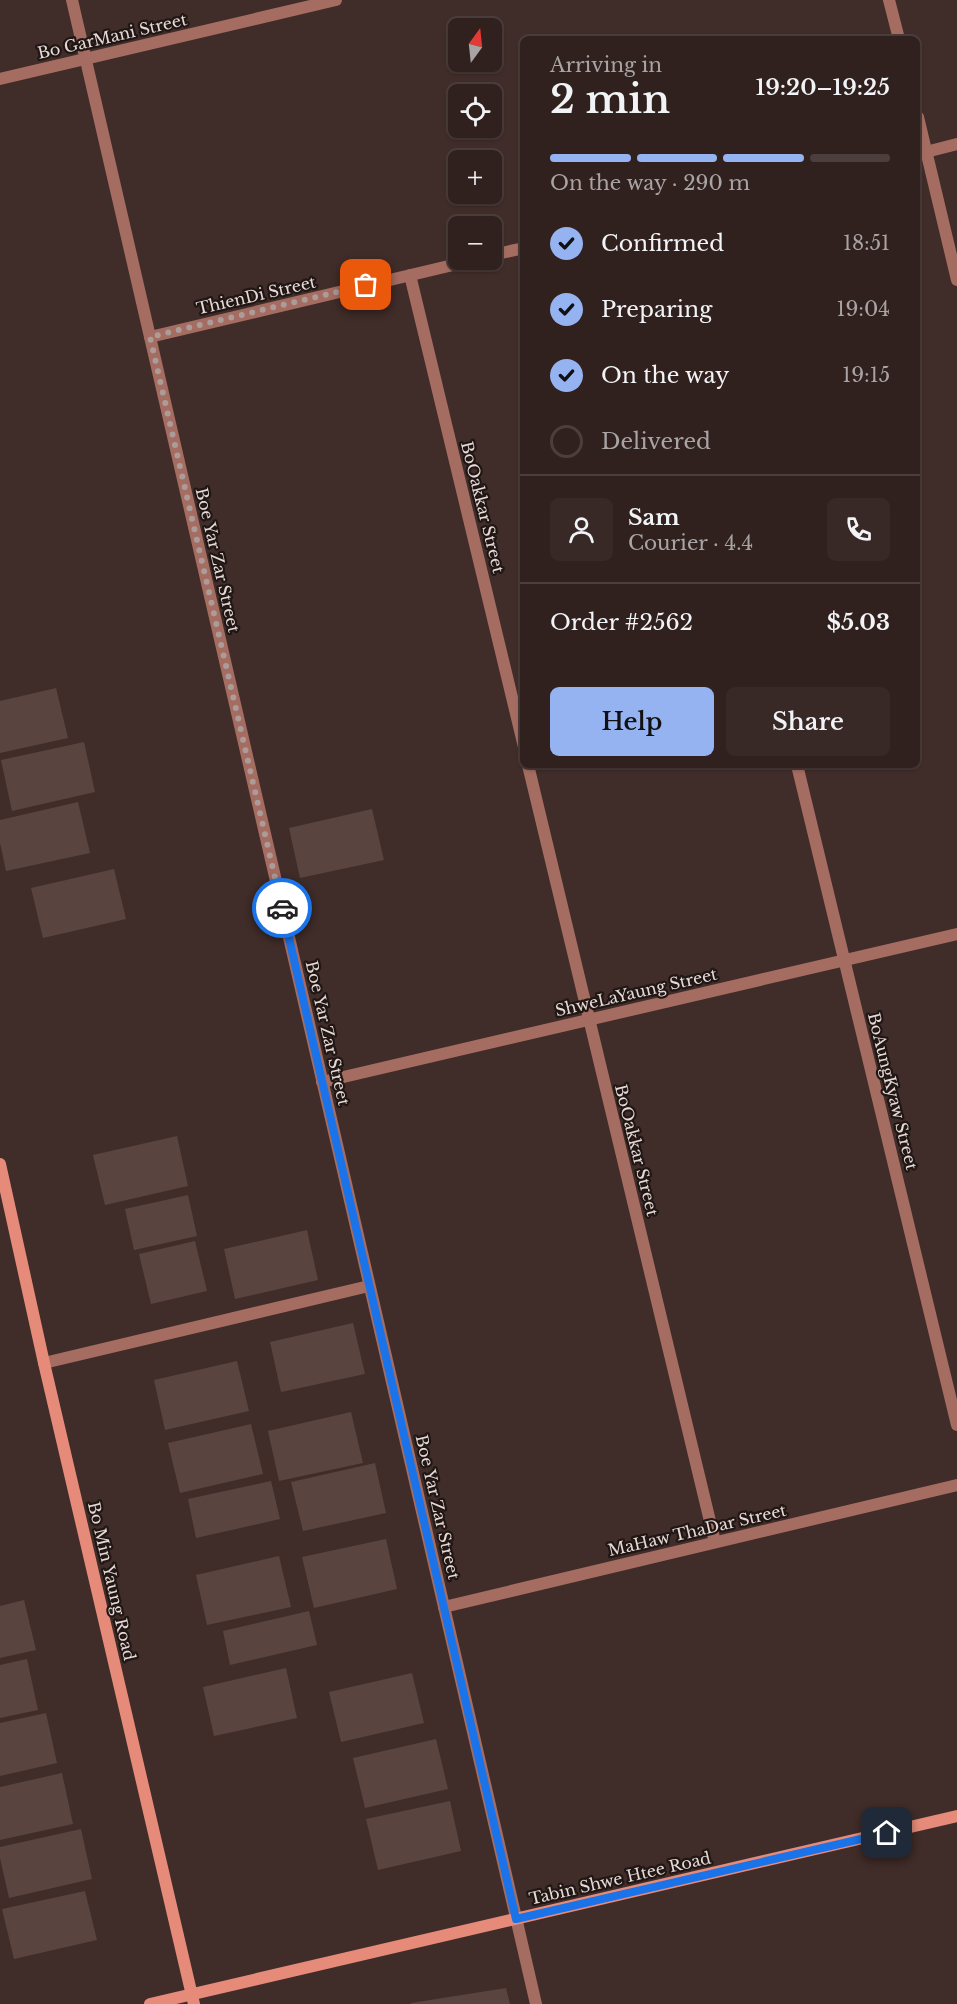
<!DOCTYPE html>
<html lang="en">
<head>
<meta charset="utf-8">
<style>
	body { margin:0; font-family:"Libre Baskerville",serif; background:#382927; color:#f1f3f6; height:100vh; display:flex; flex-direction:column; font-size:22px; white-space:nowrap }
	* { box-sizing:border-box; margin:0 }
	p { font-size:20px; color:#a8a3a4 }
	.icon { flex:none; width:33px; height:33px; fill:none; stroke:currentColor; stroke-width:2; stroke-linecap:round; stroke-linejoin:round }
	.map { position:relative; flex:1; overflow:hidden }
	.side { position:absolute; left:520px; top:36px; width:400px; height:732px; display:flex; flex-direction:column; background:#30211e; border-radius:9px; box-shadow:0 2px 4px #0004,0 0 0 2px #4b3e3c }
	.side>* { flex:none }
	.needle { width:39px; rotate:15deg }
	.controls { position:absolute; left:448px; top:18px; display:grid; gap:12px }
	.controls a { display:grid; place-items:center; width:54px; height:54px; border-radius:9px; background:#30211e; box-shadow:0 2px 4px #0004,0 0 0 2px #4b3e3c; font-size:30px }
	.pin { position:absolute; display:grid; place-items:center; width:51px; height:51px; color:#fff; margin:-26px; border-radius:12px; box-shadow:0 3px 9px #0006 }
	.courier { position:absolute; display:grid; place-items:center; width:60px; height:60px; margin:-30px; border:4px solid #1a73e8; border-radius:50%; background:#fff; color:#222; box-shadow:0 2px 8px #0007 }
	.headline em { font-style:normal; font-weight:600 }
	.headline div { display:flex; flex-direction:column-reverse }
	.headline { display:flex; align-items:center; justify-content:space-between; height:102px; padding:0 30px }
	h1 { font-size:39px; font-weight:600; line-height:45px }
	.bar { display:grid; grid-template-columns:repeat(4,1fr); gap:9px 6px; align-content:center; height:72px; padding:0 30px }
	.bar i { height:8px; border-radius:4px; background:#4b3e3c }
	.bar .current { background:#95b2f1 }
	.bar p { grid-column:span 4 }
	.line { display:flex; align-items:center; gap:15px; padding:0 30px; border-top:2px solid #4b3e3c }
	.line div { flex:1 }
	.round { display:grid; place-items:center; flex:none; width:63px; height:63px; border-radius:9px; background:#382927 }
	ol { padding:0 30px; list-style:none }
	li { display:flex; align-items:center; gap:18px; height:66px }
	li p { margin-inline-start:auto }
	li .icon { padding:6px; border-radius:50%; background:#95b2f1; color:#111; stroke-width:4 }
	li:last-child { color:#a8a3a4 }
	li i { width:33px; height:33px; border:3px solid #4b3e3c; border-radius:50% }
	.action { display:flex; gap:12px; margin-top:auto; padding:12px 30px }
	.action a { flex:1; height:69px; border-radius:9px; background:#95b2f1; color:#111; font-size:24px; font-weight:600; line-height:69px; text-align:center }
	.action a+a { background:#382927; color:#f1f3f6 }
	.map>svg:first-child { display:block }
	.building { fill:#5a4440 }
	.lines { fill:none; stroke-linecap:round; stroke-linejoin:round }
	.street { stroke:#a56c61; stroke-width:12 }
	.secondary { stroke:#e68b7a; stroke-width:12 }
	.done { stroke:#ac9c99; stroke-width:6; stroke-dasharray:0 10.8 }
	.route { stroke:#1a73e8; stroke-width:8 }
	.labels { text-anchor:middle; stroke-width:4.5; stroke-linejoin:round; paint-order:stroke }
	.street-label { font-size:16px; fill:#e6d9d6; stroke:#201715 }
</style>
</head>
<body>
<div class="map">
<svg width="957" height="2004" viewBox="0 0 957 2004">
	<rect width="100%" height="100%" fill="#402c28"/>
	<g class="building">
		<path d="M56 688 68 738 0 753V701Z"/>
		<path d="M84 742 95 792 12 811 1 760Z"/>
		<path d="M78 802 90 853 6 871 0 843V820Z"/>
		<path d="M372 809 384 860 300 878 289 828Z"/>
		<path d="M114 869 126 919 43 938 31 888Z"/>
		<path d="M177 1136 188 1186 105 1205 93 1155Z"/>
		<path d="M188 1195 197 1236 134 1250 125 1209Z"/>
		<path d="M307 1230 318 1280 235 1299 224 1249Z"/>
		<path d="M195 1241 207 1291 151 1304 139 1254Z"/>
		<path d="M353 1323 365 1374 281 1392 270 1342Z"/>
		<path d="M237 1361 249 1411 165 1430 154 1380Z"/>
		<path d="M351 1412 363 1463 279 1481 268 1431Z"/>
		<path d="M251 1424 263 1474 180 1493 168 1443Z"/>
		<path d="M375 1463 386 1513 303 1531 291 1482Z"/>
		<path d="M271 1481 280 1519 196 1538 188 1499Z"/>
		<path d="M386 1539 397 1589 314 1608 302 1557Z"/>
		<path d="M279 1556 291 1607 207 1625 196 1575Z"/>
		<path d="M24 1600 36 1650 0 1658V1606Z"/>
		<path d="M309 1611 317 1645 230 1665 223 1631Z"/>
		<path d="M27 1659 38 1710 0 1718V1665Z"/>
		<path d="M286 1668 297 1718 214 1736 203 1687Z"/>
		<path d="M412 1673 424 1723 341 1742 329 1692Z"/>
		<path d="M46 1713 57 1763 0 1776V1723Z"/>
		<path d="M436 1739 448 1789 365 1808 353 1758Z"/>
		<path d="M62 1773 73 1824 0 1840V1787Z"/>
		<path d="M450 1801 461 1851 378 1870 366 1819Z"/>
		<path d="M81 1829 92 1879 9 1898 0 1858V1847Z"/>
		<path d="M85 1891 97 1940 14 1959 2 1909Z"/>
		<path d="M506 1988 510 2004H411V2003Z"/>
	</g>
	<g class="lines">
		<g class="street">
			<path d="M72 0 536 2004"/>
			<path d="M889 0 899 39"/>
			<path d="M0 79 336 0"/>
			<path d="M918 117 957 280"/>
			<path d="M918 154 957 144"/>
			<path d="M492 255 524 248"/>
			<path d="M410 275 524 747"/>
			<path d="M150 337 474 260"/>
			<path d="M528 765 715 1542"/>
			<path d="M797 765 957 1425"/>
			<path d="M322 1082 957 934"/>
			<path d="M44 1363 369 1286"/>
			<path d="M444 1607 957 1485"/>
		</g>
		<g class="secondary">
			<path d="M0 1164 44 1363 194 2004"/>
			<path d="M150 2004 957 1816"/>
		</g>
	</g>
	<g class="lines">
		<path class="done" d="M282 908 150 337 366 285"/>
		<path class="route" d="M282 908 516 1919 887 1833"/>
	</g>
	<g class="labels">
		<g class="street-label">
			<text transform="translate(112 36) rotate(-13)" y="6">Bo GarMani Street</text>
			<text transform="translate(256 295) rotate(-13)" y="6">ThienDi Street</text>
			<text transform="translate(483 507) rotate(76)" y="6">BoOakkar Street</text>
			<text transform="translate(218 560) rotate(77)" y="6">Boe Yar Zar Street</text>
			<text transform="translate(636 992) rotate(-13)" y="6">ShweLaYaung Street</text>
			<text transform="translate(328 1033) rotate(77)" y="6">Boe Yar Zar Street</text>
			<text transform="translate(893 1091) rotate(76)" y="6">BoAungKyaw Street</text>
			<text transform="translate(637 1150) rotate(76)" y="6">BoOakkar Street</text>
			<text transform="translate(438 1507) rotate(77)" y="6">Boe Yar Zar Street</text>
			<text transform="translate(697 1530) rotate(-13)" y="6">MaHaw ThaDar Street</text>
			<text transform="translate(112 1581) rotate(77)" y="6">Bo Min Yaung Road</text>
			<text transform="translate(620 1878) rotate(-13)" y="6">Tabin Shwe Htee Road</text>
		</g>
	</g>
</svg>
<div class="controls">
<a><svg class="needle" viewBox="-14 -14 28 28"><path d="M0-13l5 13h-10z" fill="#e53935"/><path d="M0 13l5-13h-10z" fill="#a8a3a4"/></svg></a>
<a><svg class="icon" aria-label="locate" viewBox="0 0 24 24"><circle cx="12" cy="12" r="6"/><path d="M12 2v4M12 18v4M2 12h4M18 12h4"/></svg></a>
<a>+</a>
<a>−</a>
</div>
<div class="pin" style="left:366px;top:285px;background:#ea580c"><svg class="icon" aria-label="bag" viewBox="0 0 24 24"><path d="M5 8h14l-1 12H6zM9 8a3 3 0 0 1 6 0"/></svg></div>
<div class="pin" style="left:887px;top:1833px;background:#1f2937"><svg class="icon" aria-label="home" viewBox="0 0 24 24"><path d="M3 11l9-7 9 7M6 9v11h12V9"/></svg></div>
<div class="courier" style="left:282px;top:908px"><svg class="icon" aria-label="car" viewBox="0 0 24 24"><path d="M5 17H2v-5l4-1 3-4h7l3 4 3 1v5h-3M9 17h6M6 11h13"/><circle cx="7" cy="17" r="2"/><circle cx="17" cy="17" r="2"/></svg></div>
<section class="side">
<div class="headline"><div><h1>2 min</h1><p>Arriving in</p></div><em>19:20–19:25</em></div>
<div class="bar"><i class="current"></i><i class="current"></i><i class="current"></i><i></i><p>On the way · 290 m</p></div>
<ol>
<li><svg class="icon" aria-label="check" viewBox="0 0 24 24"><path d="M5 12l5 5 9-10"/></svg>Confirmed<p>18:51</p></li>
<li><svg class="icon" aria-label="check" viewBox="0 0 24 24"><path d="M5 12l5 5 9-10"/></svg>Preparing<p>19:04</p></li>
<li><svg class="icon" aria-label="check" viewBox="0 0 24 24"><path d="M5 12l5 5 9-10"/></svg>On the way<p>19:15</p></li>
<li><i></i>Delivered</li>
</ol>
<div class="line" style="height:108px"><a class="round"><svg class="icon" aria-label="person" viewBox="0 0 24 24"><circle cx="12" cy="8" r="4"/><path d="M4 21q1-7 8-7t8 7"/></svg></a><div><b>Sam</b><p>Courier · 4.4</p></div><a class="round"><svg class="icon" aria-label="phone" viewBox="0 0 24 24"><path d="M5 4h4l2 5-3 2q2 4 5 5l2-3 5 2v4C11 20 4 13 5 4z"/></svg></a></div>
<div class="line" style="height:78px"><div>Order #2562</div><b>$5.03</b></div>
<div class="action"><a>Help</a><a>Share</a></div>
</section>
</div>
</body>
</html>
